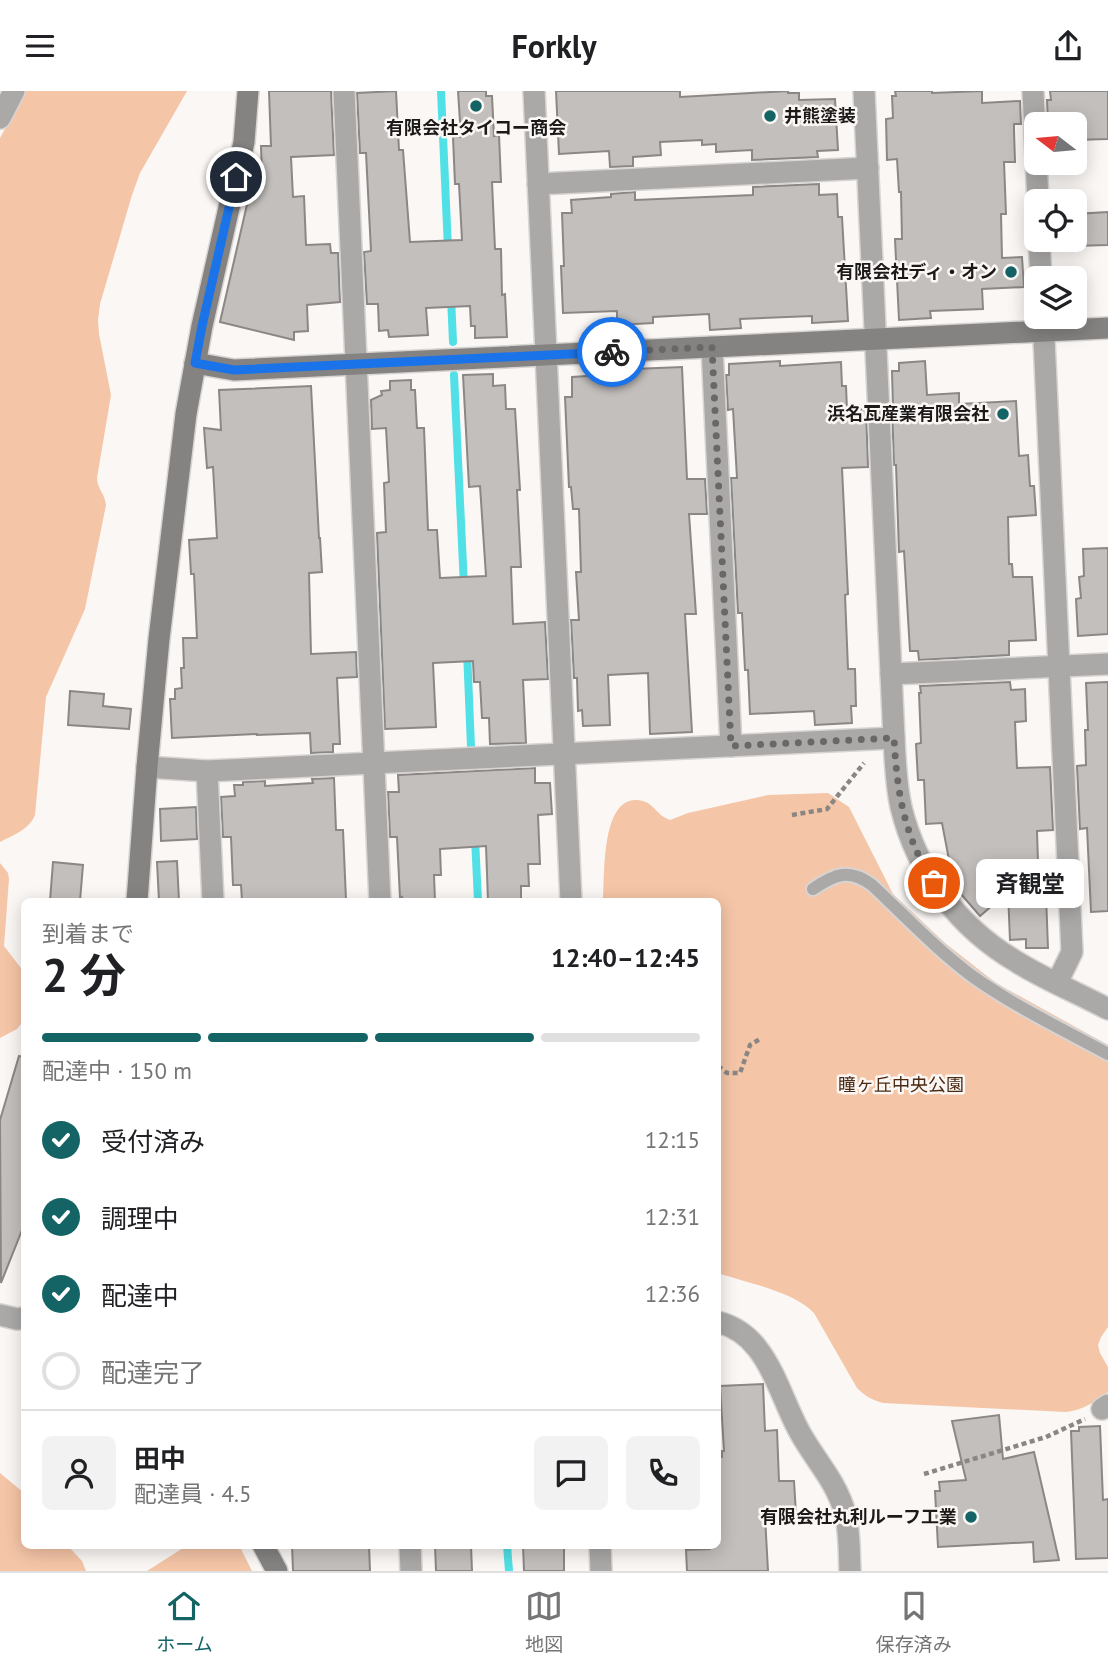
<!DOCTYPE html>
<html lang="ja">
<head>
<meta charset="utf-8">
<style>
	body { margin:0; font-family:"PT Sans","Noto Sans JP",sans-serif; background:#f2f2f2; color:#202124; height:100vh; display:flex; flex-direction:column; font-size:26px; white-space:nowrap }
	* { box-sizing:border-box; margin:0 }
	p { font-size:23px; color:#757577 }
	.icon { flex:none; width:38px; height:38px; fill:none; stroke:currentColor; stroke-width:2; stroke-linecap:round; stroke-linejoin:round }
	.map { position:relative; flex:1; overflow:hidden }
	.details { position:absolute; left:21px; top:807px; width:700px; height:651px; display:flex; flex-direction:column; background:#fff; border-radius:10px; box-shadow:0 4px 18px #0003 }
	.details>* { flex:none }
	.needle { width:46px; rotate:286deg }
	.controls { position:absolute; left:1024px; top:21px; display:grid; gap:14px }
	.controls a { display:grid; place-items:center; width:63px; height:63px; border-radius:10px; background:#fff; box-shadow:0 4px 18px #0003; font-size:35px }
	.pin { position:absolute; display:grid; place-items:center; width:60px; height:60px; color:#fff; margin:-30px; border:4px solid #fff; border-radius:50%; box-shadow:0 2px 7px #0007 }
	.courier { position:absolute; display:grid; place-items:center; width:70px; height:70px; margin:-35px; border:5px solid #1a73e8; border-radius:50%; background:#fff; color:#222; box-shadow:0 2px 9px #0007 }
	.bubble { position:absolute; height:49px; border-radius:10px; background:#fff; box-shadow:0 4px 18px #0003; font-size:23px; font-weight:700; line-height:49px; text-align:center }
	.head em { font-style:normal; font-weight:700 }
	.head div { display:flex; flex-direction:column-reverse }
	.head { display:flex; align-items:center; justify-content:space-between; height:119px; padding:0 21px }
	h1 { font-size:46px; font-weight:700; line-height:52px }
	.bar { display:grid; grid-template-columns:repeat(4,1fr); gap:10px 7px; align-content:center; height:84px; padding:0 21px }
	.bar i { height:9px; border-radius:5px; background:#e0e0e0 }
	.bar .current { background:#146466 }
	.bar p { grid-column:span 4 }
	.line { display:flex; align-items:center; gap:18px; padding:0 21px; border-top:2px solid #e0e0e0 }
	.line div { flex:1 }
	.round { display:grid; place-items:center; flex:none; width:74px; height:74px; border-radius:10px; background:#f2f2f2 }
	ol { padding:0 21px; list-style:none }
	li { display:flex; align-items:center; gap:21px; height:77px }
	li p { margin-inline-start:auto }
	li .icon { padding:7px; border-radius:50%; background:#146466; color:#fff; stroke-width:4 }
	li:last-child { color:#757577 }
	li i { width:38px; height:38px; border:4px solid #e0e0e0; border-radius:50% }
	header { display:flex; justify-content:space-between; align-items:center; height:91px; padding:0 21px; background:#fff; font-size:32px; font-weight:700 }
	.tabs { display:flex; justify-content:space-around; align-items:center; height:98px; border-top:2px solid #e0e0e0; background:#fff; font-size:19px; color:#757577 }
	.tabs a { display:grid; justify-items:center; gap:4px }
	.tabs .current { color:#146466 }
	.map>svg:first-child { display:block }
	.green { fill:#f5c5a7 }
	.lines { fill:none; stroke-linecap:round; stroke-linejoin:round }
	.stream { stroke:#51e0e5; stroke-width:8 }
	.building { fill:#c3bfbd; stroke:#8b8785; stroke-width:2 }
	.lane-casing { stroke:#d7d4d2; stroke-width:16 }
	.street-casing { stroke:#d7d4d2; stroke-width:24 }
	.secondary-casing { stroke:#d7d4d2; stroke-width:24 }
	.path { stroke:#898684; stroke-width:4.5; stroke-dasharray:5 3.5; stroke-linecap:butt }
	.lane { stroke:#aba9a8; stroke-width:12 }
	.street { stroke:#aba9a8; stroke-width:21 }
	.secondary { stroke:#858382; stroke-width:21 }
	.done { stroke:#6a6766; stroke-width:7; stroke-dasharray:0 12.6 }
	.route { stroke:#1a73e8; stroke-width:9 }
	.poi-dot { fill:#146466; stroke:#fbf7f5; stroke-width:2.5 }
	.labels { text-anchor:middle; stroke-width:5; stroke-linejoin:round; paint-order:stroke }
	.poi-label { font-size:18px; font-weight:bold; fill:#1c1a19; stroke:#fbf7f5; text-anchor:end }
	.park-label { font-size:18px; fill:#4c2b15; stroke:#fbf7f5 }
</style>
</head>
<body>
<header><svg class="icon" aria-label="menu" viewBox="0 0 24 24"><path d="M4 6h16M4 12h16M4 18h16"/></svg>Forkly<svg class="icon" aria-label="share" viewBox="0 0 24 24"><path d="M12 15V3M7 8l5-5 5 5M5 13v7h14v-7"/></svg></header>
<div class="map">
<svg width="1108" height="1480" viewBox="0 0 1108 1480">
	<rect width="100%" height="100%" fill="#fbf7f5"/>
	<g class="green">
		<path d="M26 0H187L140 82 132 104 100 213 98 229 99 243 111 304 97 387C97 397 105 403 106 414L85 518 46 606 35 724C29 739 13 744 0 751V47Z"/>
		<path d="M828 702 849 716 893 803 945 852 996 892 1108 954V1236L1101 1246 1098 1254 1100 1262 1108 1276V1301C1095 1311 1083 1319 1066 1321L883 1312C872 1309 865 1305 857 1297L814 1222C793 1200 747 1192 718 1182V810H603C605 786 600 698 643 710 651 712 654 718 660 723 661 725 668 728 670 729L688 722 768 704Z"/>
		<path d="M0 772 8 782 9 788 4 855 24 881V929L17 938 0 947Z"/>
		<path d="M0 1382 24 1402V1454H67L82 1470 86 1480H0Z"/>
		<path d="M188 1454H239L252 1480H147Z"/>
	</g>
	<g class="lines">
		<g class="stream">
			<path d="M441 0 448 158"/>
			<path d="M451 206 453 251"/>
			<path d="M454 284 464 495"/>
			<path d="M467 560 471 656"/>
			<path d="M475 747 478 810"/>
			<path d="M507 1454 509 1480"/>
		</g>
	</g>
	<g class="building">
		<path d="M269 0H331L334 64 291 66 293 106 304 105 306 154 330 153 331 162H338L340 211 307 214 308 240 294 241V249L220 231 254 83 262 84 261 55H271Z"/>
		<path d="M396 0 399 59H403L410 151 462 149 459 93H455L453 46H461L458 0H486V5H492L494 45 499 44 501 91H492L495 158H501L502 204 505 203 507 246 475 247V235H471L470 215 426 217 428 244 389 246 388 239 379 240 378 213H367L364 161 371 160 366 62H360L357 2Z"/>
		<path d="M556 0H680V6L788 0V2H799V9L835 8 838 59 817 60 818 66 752 69V59L716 61V53L702 54V49L660 51 661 64 633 66V75L610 76 609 60 559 63Z"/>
		<path d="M895 0H932V2L982 0V12L1020 10 1021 33H1014V40L1015 71H1004L1006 123H1001L1002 167 1022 166 1024 196 982 198 983 218 930 220 931 227 899 229 895 148H902L901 101H899L897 68 887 69 886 28 893 27 892 5H896Z"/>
		<path d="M1050 0H1108V48L1074 49V33H1048L1047 9H1051Z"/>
		<path d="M819 93V104L837 103 838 126H842L848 230 812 232V225L740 228 741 237 710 239 709 223 653 226V232L617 234V220L563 222 561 175H564L562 122H572L571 109 611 106V103L635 101V109L753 104V96Z"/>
		<path d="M1108 121V154L1074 155V123Z"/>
		<path d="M780 270V275L841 271 842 295H846L847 319 866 318 868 376 842 377 848 503 845 504 848 578H855L856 615H851L852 632 815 634 814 620 750 623 748 579H745L742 522H738L731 387H737L733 318 728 319 726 284H729V273Z"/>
		<path d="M925 270 927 304 959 302V313L1016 310 1019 365 1028 364 1030 395H1034L1036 424 1008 426 1009 473H1012L1013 486H1032L1036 549 1009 550V564L919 569 918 560H910L904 460 899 461 896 374H894L892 317H893L892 280H899V272Z"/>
		<path d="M682 276 687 388H705L707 423H689L696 523H685L692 641 650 643 648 582 608 584 610 634 583 635 582 619 578 620 577 587H574L571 529H579L576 481H581L579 418H573L571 396H569L565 306H572V286L634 282 633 278Z"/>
		<path d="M493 283V295L505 294 506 318H515L520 399H517L521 476H511L513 533 545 531 548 588 523 589 526 652 490 653 489 627H482L480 591H474L473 570 433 572 436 636 385 638 377 442 386 441 384 392 389 391 386 337 372 338 371 309 382 304 381 300 390 299V290L411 289V299H415L417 337H424L428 439H437L440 487 486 485 480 395 469 396 463 284Z"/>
		<path d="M311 295 319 447H320L322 481 309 482 311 563 356 561 357 586 337 587 340 653H333V661L311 662 310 642 257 644V643L172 647 170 608H175V598L182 597 181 577H184L183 547H197L194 483H191L189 449 217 447 213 376 207 377 204 337 221 339 219 299Z"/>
		<path d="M1108 457V543L1078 545 1076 508 1081 507 1079 486 1084 485 1083 458Z"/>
		<path d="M1010 591 1011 599 1025 598 1026 630 1015 631 1017 677 1050 676 1053 739 1037 740 1039 804H1046L1048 857H1026V848L1010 849 1008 801 980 825 954 795 942 732 926 733 924 689H918L916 653 921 652 919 602H921L920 595Z"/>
		<path d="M1108 591V820L1091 821 1087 737 1080 738 1077 675 1086 674 1085 639H1088L1086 592Z"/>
		<path d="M70 600 104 603 103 615 131 618 129 638 68 634Z"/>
		<path d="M535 677V692H550L552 723 538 724 540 773H528L529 795H521V810H488L486 755 440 758 441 784H434L435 810H403L402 806 400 807 397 746H390L388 701H399L398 684Z"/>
		<path d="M334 687 336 739H343L346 809 242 810 241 794H233L231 746H223L221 706 235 705 234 694H243V691L265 690V695L313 692 312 688Z"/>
		<path d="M196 716 197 748 161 750 160 718Z"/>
		<path d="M177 770 179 810H159L157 771Z"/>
		<path d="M53 771 83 774 80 810H50Z"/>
		<path d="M19 965 24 966V1134L1 1192 0 1029Z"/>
		<path d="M763 1293 765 1340 777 1339 779 1390H794L796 1423 765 1425 768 1480H687L686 1459 710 1458V1454H718V1366H722V1360H724L720 1295Z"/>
		<path d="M999 1324 1003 1368 1034 1361 1059 1469 1034 1471 1033 1451 938 1456 935 1400H940L939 1391 966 1389 952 1330Z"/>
		<path d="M1100 1335 1103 1409 1108 1408V1467L1076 1468 1071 1340H1079V1336Z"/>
		<path d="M292 1454H369L370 1480H293Z"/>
		<path d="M435 1454H471L472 1480H436Z"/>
		<path d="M523 1454H564V1480H524Z"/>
	</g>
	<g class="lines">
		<defs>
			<path id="lane" d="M813 798C835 783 849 777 872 794 905 825 936 858 972 885 1014 915 1062 938 1108 963"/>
			<g id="street">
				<path d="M344 0 380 810"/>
				<path d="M534 0 571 810"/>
				<path d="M864 0 894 647C895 670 896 694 901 716 917 782 959 837 1017 871 1046 889 1078 902 1108 918"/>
				<path d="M1033 0 1038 110"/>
				<path d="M0 27 14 0"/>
				<path d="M538 93 868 77"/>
				<path d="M1039 149 1041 187"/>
				<path d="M1043 226 1072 861 1057 892"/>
				<path d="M712 256 731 655"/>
				<path d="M891 583 1108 573"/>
				<path d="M147 676 207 680 894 647"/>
				<path d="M207 680 213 810"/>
				<path d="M0 1224 17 1228 24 1227"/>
				<path d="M718 1231C733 1235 747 1244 757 1257 774 1278 785 1313 798 1338 813 1367 836 1389 845 1422 850 1440 849 1461 850 1480"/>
				<path d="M1102 1318 1108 1314"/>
				<path d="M410 1454 411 1480"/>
				<path d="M600 1454 601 1480"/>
			</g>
			<g id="secondary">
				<path d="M195 272 234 279 1108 237"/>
				<path d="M137 810 147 676 159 548 186 323 202 235 244 51 248 0"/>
				<path d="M263 1454 277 1480"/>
			</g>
		</defs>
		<use href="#lane" class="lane-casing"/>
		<use href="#street" class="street-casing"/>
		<use href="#secondary" class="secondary-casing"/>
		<g class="path">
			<path d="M792 724 827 718 864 672"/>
			<path d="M718 975 727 982H740L750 954 760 948"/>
			<path d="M924 1383 1046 1346 1085 1328"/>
		</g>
		<use href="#lane" class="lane"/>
		<use href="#street" class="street"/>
		<use href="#secondary" class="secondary"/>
	</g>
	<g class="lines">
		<path class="done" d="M612 261 712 256 731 655 894 647C897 701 904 746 934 792"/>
		<path class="route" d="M236 86 202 235 195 272 234 279 612 261"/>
	</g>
	<g class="poi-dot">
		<circle cx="476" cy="15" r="7"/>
		<circle cx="770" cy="25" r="7"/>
		<circle cx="1011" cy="181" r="7"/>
		<circle cx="1003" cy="323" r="7"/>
		<circle cx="971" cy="1426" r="7"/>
	</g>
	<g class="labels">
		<g class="poi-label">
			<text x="784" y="31" text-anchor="start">井熊塗装</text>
			<text x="476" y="43" text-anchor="middle">有限会社タイコー商会</text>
			<text x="997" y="187">有限会社ディ・オン</text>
			<text x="989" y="329">浜名瓦産業有限会社</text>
			<text x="957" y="1432">有限会社丸利ルーフ工業</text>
		</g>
		<g class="park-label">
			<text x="901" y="1000">瞳ヶ丘中央公園</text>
		</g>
	</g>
</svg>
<div class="controls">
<a><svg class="needle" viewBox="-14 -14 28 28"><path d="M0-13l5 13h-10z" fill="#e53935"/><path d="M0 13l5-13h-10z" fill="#757577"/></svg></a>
<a><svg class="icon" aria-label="locate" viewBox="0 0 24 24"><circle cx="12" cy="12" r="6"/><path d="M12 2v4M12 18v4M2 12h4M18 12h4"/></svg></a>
<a><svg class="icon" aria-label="layers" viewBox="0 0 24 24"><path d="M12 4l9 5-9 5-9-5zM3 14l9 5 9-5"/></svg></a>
</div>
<div class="pin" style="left:934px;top:792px;background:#ea580c"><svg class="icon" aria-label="bag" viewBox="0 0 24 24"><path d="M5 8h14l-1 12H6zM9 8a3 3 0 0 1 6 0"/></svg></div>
<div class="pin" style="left:236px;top:86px;background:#1f2937"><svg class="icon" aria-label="home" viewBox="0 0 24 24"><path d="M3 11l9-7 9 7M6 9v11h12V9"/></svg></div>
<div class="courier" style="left:612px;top:261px"><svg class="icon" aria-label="bike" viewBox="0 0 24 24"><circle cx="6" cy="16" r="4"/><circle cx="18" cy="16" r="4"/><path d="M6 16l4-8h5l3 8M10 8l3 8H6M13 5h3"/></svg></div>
<div class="bubble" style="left:976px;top:768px;width:108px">斉観堂</div>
<section class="details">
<div class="head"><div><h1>2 分</h1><p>到着まで</p></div><em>12:40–12:45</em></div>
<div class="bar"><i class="current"></i><i class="current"></i><i class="current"></i><i></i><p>配達中 · 150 m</p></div>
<ol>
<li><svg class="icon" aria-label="check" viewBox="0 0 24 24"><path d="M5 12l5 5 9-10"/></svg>受付済み<p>12:15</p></li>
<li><svg class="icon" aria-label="check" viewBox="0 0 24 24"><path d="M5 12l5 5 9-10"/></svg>調理中<p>12:31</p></li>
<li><svg class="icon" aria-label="check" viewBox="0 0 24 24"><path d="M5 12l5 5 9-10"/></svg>配達中<p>12:36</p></li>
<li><i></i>配達完了</li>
</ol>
<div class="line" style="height:126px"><a class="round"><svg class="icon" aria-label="person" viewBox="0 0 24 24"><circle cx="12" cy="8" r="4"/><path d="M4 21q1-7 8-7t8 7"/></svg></a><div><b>田中</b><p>配達員 · 4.5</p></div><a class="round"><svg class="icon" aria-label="chat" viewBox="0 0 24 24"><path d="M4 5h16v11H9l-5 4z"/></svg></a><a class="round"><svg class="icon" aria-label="phone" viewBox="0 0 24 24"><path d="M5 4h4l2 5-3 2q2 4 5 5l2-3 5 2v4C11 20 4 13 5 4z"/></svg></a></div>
</section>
</div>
<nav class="tabs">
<a class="current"><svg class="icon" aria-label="home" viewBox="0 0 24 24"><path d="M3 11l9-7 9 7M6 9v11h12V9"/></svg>ホーム</a>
<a><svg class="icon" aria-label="map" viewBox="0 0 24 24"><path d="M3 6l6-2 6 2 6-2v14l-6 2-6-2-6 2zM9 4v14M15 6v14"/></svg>地図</a>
<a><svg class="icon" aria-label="saved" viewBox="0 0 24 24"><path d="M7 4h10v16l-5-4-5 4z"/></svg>保存済み</a>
</nav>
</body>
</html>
